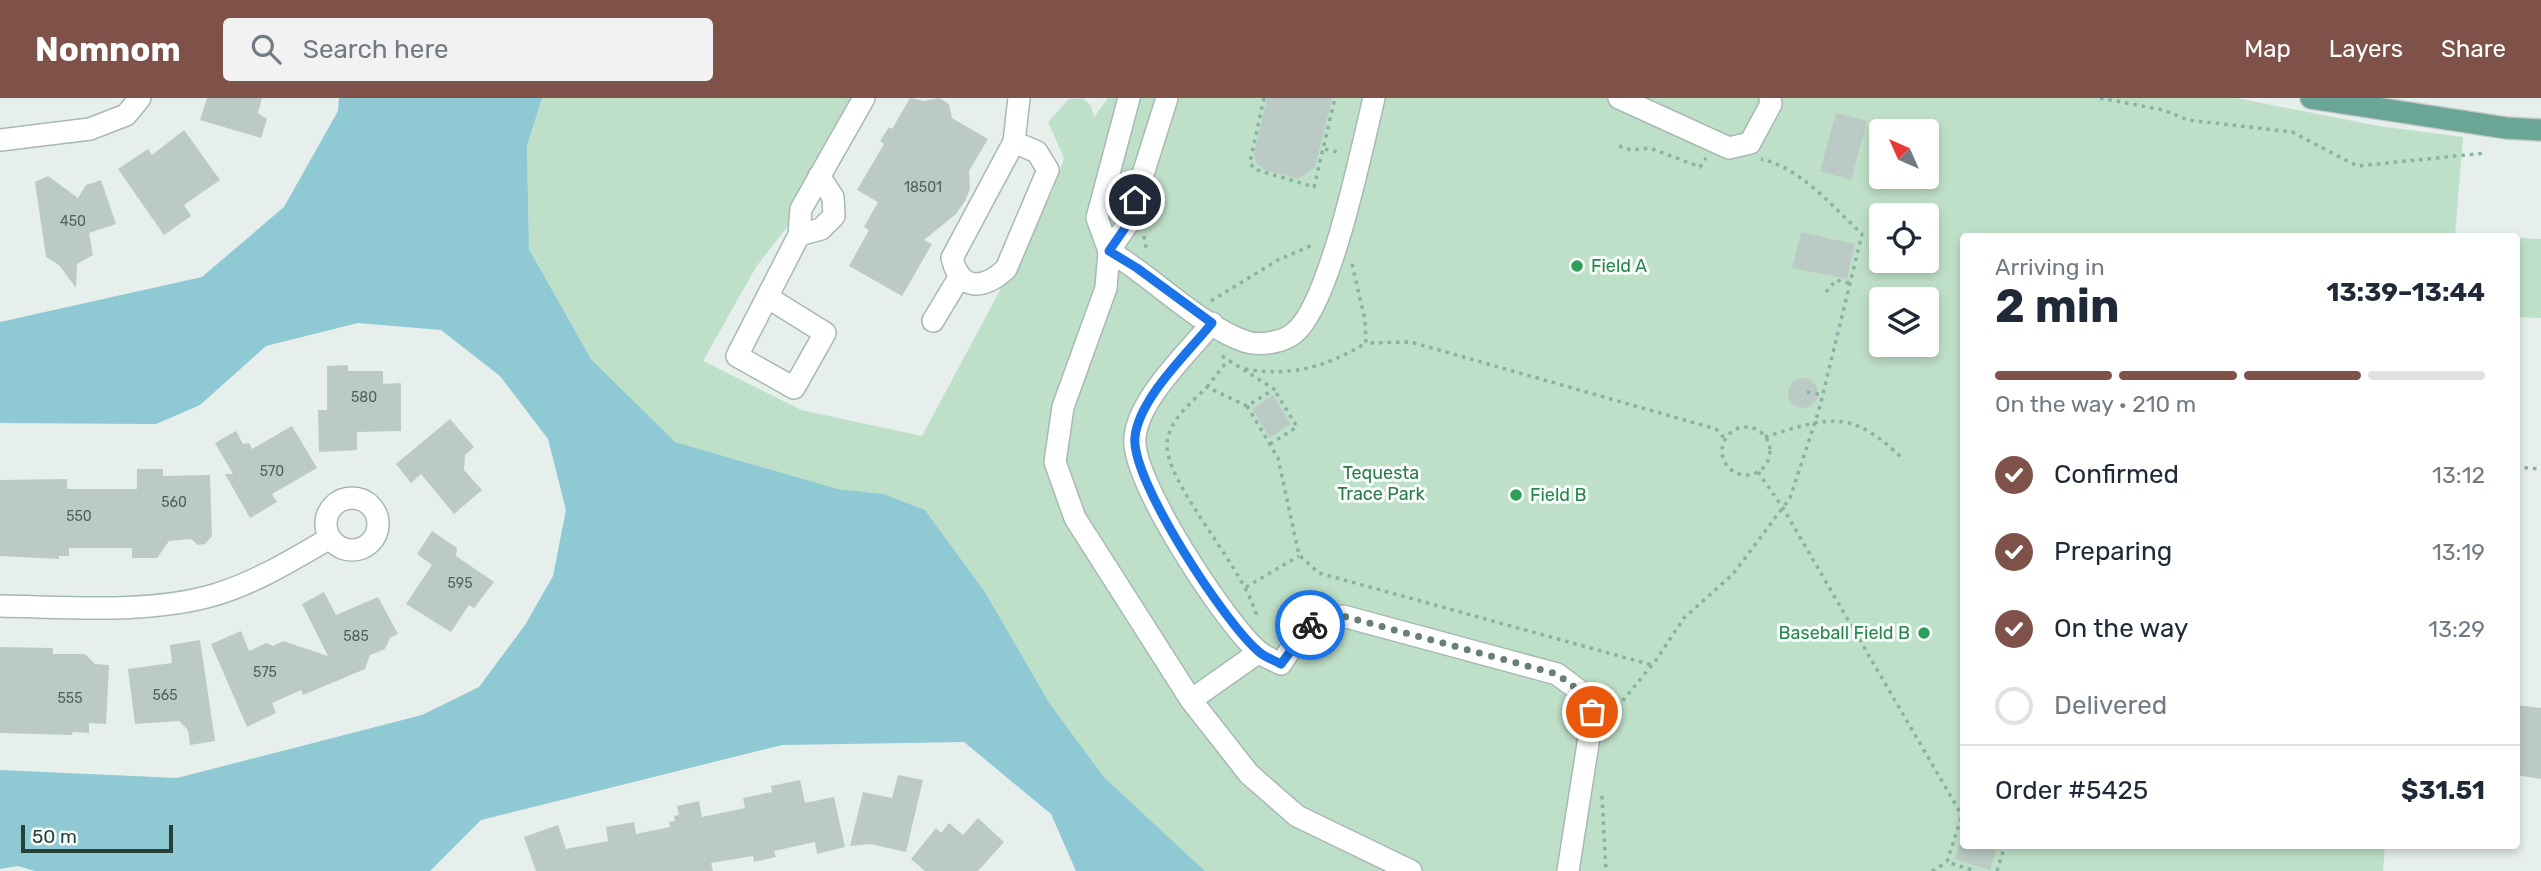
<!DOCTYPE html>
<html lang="en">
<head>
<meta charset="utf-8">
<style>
	body { margin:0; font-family:Rubik,sans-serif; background:#f2f2f3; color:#1f2937; height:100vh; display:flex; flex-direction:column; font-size:26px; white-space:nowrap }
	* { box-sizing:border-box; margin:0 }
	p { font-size:23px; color:#747a83 }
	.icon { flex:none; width:38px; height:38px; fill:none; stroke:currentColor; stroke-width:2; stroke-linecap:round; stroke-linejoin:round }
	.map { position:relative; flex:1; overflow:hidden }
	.panel { position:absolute; left:1960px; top:135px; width:560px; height:616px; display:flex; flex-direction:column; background:#fff; border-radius:7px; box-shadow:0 4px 10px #0003 }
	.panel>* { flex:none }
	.needle { width:46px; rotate:315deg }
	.fabs { position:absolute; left:1869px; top:21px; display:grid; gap:14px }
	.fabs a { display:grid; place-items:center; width:70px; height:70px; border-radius:7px; background:#fff; box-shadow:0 4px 10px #0003; font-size:35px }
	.scale { position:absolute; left:21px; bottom:18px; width:152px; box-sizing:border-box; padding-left:7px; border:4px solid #24423a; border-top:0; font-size:19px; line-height:24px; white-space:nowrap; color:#24423a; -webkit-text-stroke:5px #f7fbf9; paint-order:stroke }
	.pin { position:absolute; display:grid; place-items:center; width:60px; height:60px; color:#fff; margin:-30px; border:4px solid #fff; border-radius:50%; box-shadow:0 2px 7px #0007 }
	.courier { position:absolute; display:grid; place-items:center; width:70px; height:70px; margin:-35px; border:5px solid #1a73e8; border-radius:50%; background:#fff; color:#222; box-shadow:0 2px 9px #0007 }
	.headline em { font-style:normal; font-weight:700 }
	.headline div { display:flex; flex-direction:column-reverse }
	.headline { display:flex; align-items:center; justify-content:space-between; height:119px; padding:0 35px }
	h1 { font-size:46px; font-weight:700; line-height:52px }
	.bar { display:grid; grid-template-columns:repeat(4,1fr); gap:10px 7px; align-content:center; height:84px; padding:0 35px }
	.bar i { height:9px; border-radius:5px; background:#e0e1e3 }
	.bar .active { background:#7f5249 }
	.bar p { grid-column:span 4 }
	.line { display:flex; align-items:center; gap:18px; padding:0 35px; border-top:2px solid #e0e1e3 }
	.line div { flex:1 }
	ol { padding:0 35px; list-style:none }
	li { display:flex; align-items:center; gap:21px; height:77px }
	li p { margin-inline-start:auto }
	li .icon { padding:7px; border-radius:50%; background:#7f5249; color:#fff; stroke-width:4 }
	li:last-child { color:#747a83 }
	li i { width:38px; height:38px; border:4px solid #e0e1e3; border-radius:50% }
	header { display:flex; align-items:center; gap:42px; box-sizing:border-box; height:98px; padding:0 35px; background:#7f5249; color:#fff }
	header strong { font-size:33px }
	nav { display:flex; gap:38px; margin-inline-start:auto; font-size:24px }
	.search { width:490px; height:63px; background:#f2f2f3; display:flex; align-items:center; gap:18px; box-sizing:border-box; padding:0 24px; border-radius:7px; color:#747a83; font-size:26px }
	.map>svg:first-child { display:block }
	.green { fill:#bfe0c8; fill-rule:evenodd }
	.water { fill:#8ec9d4 }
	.building { fill:#bbcac4 }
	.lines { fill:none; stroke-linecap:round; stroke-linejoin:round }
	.minor-casing { stroke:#a8b8b2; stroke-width:24 }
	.major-casing { stroke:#c2cac8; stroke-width:24 }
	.path { stroke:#86b3a5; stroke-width:3.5; stroke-dasharray:3.5 5; stroke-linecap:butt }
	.minor { stroke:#fff; stroke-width:21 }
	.major { stroke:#6aa596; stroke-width:21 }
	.done { stroke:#687f78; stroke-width:7; stroke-dasharray:0 12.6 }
	.route { stroke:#1a73e8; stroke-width:9 }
	.leisure-dot { fill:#2e9e5b; stroke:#f7fbf9; stroke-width:2.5 }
	.labels { text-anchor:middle; stroke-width:6; stroke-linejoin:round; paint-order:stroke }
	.number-label { font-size:14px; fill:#4a645c }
	.leisure-label { font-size:18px; fill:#27864d; stroke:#f7fbf9; text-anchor:start }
	.park-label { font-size:18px; fill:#2d7a4b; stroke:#f7fbf9 }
</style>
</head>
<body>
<header>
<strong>Nomnom</strong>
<div class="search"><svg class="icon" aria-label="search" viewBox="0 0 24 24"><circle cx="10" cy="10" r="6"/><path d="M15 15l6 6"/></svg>Search here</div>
<nav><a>Map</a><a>Layers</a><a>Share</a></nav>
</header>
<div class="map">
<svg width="2541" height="773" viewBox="0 0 2541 773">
	<rect width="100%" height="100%" fill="#e6efeb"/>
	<g class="green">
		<path d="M542 0H864L801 111 756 169 703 263 801 312 922 338 1053 93 1064 60 1048 24 1069 1 1083 0 1091 8 1094 19 1108 0H2237L2378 28 2463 39 2455 138H1964V747H2385L2383 773H1205L1104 679 1050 606 985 494 925 412 884 396 838 391 674 344 591 261 529 151 527 48ZM1881 33H1927V79H1881ZM1881 117H1927V163H1881ZM1881 201H1927V247H1881Z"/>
		<path d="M2520 140 2541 141V220L2517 219Z"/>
	</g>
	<path class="water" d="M339 0H542L527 48 529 151 591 261 675 344 838 391 884 396 925 412 985 494 1050 606 1104 679 1205 773H1076L1051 716 964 644 782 647 481 722 430 773H35L18 768 0 771V672L177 680 422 617 479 589 525 527 553 478 566 412 548 341 500 278 441 232 358 225 266 248 200 307 156 326 0 325V224L202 179 284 109 338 13Z"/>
	<g class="building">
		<path d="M207 0H262L258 15 267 21 261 40 200 22Z"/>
		<path d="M910 0 924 3 939 0 949 6 952 20 988 41 969 73 970 91 965 103 956 116 924 142 932 146 902 198 849 168 869 132 864 129 878 104 857 92 884 46 880 43 889 29 892 31Z"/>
		<path d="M1267 0H1332L1315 69 1298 81 1265 72 1256 65 1254 56Z"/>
		<path d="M1836 15 1867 23 1851 82 1820 73Z"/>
		<path d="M184 32 220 82 184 107 191 118 164 137 118 71 148 51 152 57Z"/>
		<path d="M48 78 78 100 86 87 101 82 116 126 89 135 93 157 77 166 76 190 59 167 46 159 35 84Z"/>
		<path d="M1801 134 1855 146 1847 181 1792 170Z"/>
		<path d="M348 267V273H383V286L401 285V333L357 334V352L319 354 318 312H327V268Z"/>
		<circle cx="1803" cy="295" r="15"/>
		<path d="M1273 297 1291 326 1270 340 1252 311Z"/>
		<path d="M450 321 474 349 465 357 464 372 482 392 454 416 421 376 411 385 396 366Z"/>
		<path d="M292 328 317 370 272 396 277 404 250 420 225 376H233L215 345 236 333 243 346 249 345 252 351Z"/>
		<path d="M137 371H163V378L210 377 212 438 205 446 198 447 191 441 169 443 157 460H132V450H69V458H59V461L0 458V382L67 381V391H137Z"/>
		<path d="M432 433 457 450 456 458 494 484 474 510 469 507 451 534 406 506 432 467 417 456Z"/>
		<path d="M324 494 336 517 378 499 398 536 390 540 385 551 370 557 365 571 303 597 301 592 272 605 276 615 247 629 211 546 241 533 249 553 266 545 273 548 283 543 328 558 302 506Z"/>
		<path d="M200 542 215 643 190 647 188 632 179 623 135 626 128 571 172 565 170 547Z"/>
		<path d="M0 549 53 550V556H85L95 566 109 567 106 626 89 625V635L73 634 72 637 0 635Z"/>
		<path d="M2516 607 2541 610V681L2516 677Z"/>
		<path d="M898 677 923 682 906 754 870 746 850 748 863 694 892 700Z"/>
		<path d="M800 682 805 705 834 699 845 749 817 756 815 744 774 753 776 759 754 764 753 758 711 765 713 773H536L524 739 558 727 566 751 608 743 606 729 634 724 636 736 670 729 669 724 675 723 674 718 679 717 677 708 699 703 702 719 745 710 743 700 772 694 771 688Z"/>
		<path d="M978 720 1004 744 978 773H925L911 761 936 730 941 735 949 725 963 737Z"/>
		<path d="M1959 747H1998L1990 772 1955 761Z"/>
	</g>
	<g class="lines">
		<defs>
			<g id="minor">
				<path d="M1129 0 1097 120 1109 153 1106 190 1063 309 1055 364 1075 420 1191 602 1249 676 1297 718 1411 773"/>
				<path d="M1619 0 1729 50 1750 45 1771 6 1770 0"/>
				<path d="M0 42 90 31 126 17 140 0"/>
				<path d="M1014 44 1037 54 1048 72 1006 171C983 192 960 193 952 160L1014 44 1019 0"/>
				<path d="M799 137 821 131 834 118 833 99 819 78"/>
				<path d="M1109 153C1152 178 1202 230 1247 244 1261 248 1282 244 1293 236 1330 209 1362 49 1374 0"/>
				<path d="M1109 153 1127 127 1167 0"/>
				<path d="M767 199 825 235 794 290 737 258 799 137 801 111 864 0"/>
				<path d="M933 223 960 178"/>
				<path d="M1212 225C1188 255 1139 300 1135 339 1130 381 1225 525 1258 553 1264 559 1274 562 1281 566 1300 537 1306 521 1343 518L1557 576 1577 591 1593 614 1568 773"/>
				<circle cx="352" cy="426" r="26"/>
				<path d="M0 508C68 509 149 516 214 497 255 485 294 461 330 440"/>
				<path d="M1191 602 1259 554"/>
			</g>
			<path id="major" d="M2311 0 2506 30 2541 32"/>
		</defs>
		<use href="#minor" class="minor-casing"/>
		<use href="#major" class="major-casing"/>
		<g class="path">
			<path d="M1264 0 1250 64 1254 71 1314 89 1335 0"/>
			<path d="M2100 0 2163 12 2188 22 2292 34 2357 68 2486 55"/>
			<path d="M1619 48 1631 52 1650 50 1700 69 1706 60"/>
			<path d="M1325 51 1341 55"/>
			<path d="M1144 138 1147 155"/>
			<path d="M1352 166 1365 222 1366 245 1411 244 1716 331 1725 341"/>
			<path d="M1826 194 1836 182 1849 185"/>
			<path d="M1211 203 1278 162 1315 146"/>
			<path d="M1222 258 1274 291 1247 308 1278 360 1299 457 1319 475 1652 567"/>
			<path d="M1245 271C1291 279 1326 269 1366 245"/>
			<path d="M1207 289 1228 262"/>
			<path d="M1807 294 1823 297"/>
			<path d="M1247 308 1207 289C1192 304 1169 322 1167 345 1165 386 1243 468 1256 516L1254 520"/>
			<circle cx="1746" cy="353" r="24"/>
			<path d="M1765 339C1831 318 1852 311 1904 362"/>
			<path d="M1270 346 1297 329 1274 291"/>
			<path d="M2516 369 2541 371"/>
			<path d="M1758 374 1783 410 1964 721"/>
			<path d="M1246 489 1299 458"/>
			<path d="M1612 616 1656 562 1684 520 1733 476 1790 400 1819 312 1862 136C1833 109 1801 70 1761 61"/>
			<path d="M1602 698 1606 773"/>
			<path d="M1961 720 1947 764 1975 773"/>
			<path d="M1932 773 1947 764"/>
			<path d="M1997 773 2005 747"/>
		</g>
		<use href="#minor" class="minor"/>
		<use href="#major" class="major"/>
	</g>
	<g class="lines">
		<path class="done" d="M1310 527 1316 522 1343 518 1557 576 1577 591 1592 614"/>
		<path class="route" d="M1135 102 1127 127 1109 153 1137 170 1212 225C1188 255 1139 300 1135 339 1130 381 1225 525 1258 553 1264 559 1274 562 1281 566L1310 527"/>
	</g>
	<g class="leisure-dot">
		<circle cx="1577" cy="168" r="7"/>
		<circle cx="1516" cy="397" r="7"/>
		<circle cx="1924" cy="535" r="7"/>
	</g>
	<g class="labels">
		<g class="number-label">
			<text x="923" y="94">18501</text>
			<text x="73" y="128">450</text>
			<text x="364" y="304">580</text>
			<text x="272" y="378">570</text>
			<text x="174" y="409">560</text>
			<text x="79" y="423">550</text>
			<text x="460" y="490">595</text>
			<text x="356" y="543">585</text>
			<text x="265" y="579">575</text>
			<text x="165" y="602">565</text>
			<text x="70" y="605">555</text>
		</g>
		<g class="leisure-label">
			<text x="1591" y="174">Field A</text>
			<text x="1530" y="403">Field B</text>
			<text x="1910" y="541" text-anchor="end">Baseball Field B</text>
		</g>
		<g class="park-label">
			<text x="1381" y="381">Tequesta<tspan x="1381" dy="21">Trace Park</tspan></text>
		</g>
	</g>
</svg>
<div class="fabs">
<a><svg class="needle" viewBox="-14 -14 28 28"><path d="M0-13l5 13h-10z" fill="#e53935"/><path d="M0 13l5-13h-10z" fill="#747a83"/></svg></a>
<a><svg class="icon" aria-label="locate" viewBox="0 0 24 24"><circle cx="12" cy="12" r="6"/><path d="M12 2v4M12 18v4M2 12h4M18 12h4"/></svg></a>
<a><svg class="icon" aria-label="layers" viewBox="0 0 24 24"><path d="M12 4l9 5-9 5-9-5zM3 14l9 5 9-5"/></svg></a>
</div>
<div class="scale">50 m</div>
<div class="pin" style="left:1592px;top:614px;background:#ea580c"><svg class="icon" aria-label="bag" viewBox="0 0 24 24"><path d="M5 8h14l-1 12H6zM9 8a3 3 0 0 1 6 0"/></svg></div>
<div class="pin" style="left:1135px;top:102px;background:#1f2937"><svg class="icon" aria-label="home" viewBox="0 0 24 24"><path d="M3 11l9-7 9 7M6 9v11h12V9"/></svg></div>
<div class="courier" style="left:1310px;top:527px"><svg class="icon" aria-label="bike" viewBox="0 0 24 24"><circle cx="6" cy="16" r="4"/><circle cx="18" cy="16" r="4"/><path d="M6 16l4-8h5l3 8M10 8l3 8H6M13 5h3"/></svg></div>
<section class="panel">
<div class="headline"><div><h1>2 min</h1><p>Arriving in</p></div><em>13:39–13:44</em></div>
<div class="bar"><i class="active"></i><i class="active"></i><i class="active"></i><i></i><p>On the way · 210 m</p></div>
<ol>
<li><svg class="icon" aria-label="check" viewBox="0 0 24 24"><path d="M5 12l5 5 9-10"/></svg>Confirmed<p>13:12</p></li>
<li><svg class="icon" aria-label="check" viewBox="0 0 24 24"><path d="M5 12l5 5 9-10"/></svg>Preparing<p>13:19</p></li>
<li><svg class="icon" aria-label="check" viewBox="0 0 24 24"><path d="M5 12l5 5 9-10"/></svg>On the way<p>13:29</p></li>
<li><i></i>Delivered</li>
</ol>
<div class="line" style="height:91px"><div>Order #5425</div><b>$31.51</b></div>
</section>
</div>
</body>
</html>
